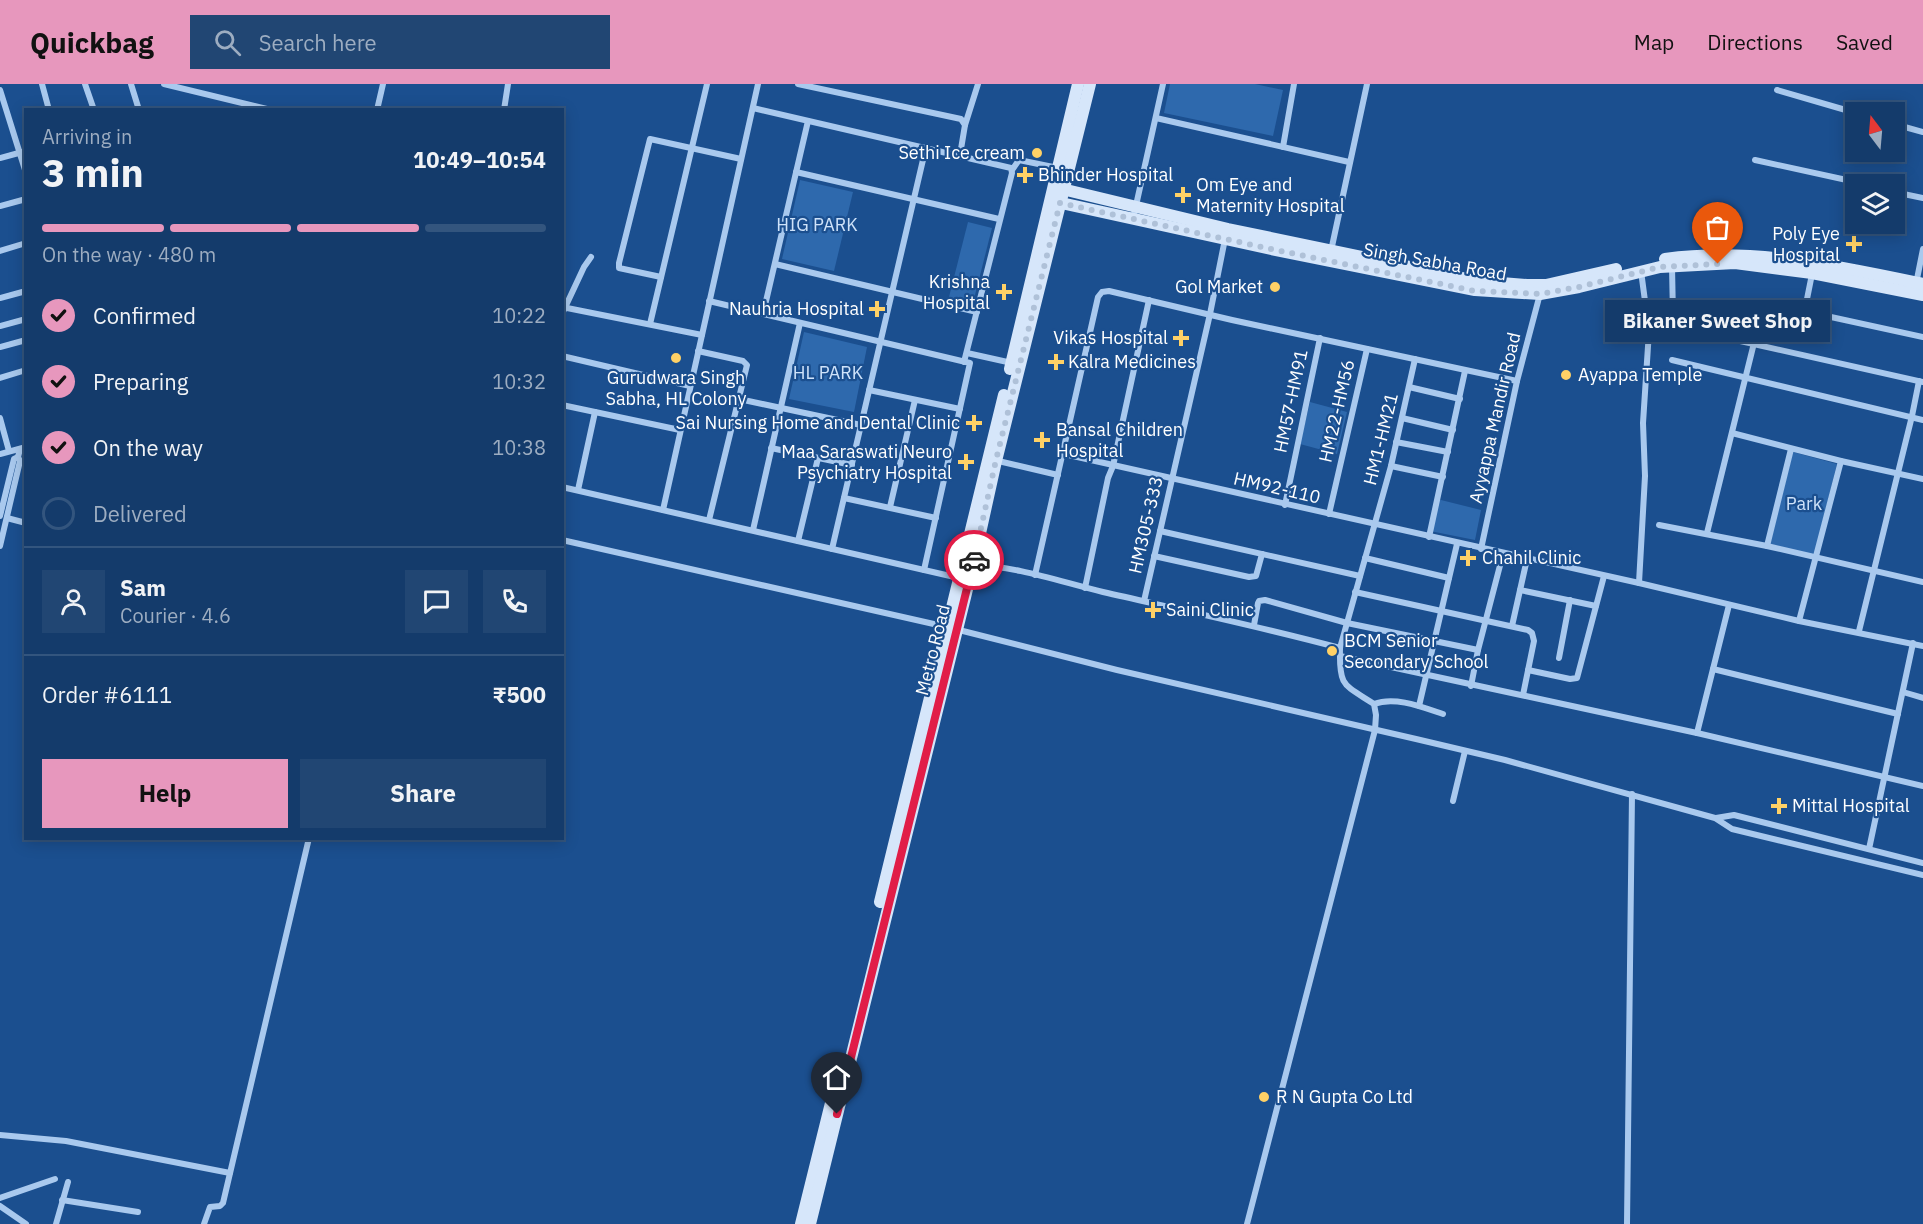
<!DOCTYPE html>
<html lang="en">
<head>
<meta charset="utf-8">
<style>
	body { margin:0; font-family:"IBM Plex Sans",sans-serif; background:#214673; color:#f1f3f6; height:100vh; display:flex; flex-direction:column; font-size:22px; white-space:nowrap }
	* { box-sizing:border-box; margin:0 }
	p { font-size:20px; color:#9dadc1 }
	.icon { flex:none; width:33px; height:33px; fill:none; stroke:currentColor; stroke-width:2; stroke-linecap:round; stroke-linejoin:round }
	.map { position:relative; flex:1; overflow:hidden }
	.side { position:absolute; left:24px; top:24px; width:540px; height:732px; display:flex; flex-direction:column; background:#143b6b; border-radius:0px; box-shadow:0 3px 15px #0003,0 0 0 2px #33557e }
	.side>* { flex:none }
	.needle { width:39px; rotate:344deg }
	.controls { position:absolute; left:1845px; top:18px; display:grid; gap:12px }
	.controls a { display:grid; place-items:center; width:60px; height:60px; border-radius:0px; background:#143b6b; box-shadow:0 3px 15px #0003,0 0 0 2px #33557e; font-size:30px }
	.pin { position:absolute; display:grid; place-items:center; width:51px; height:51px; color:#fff; margin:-62px -26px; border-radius:50% 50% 50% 0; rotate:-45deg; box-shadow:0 0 6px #0007 }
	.pin .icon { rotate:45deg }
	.courier { position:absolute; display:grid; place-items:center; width:60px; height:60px; margin:-30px; border:4px solid #e11d48; border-radius:50%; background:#fff; color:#222; box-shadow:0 2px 8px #0007 }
	.bubble { position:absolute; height:42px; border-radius:0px; background:#143b6b; box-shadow:0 3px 15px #0003,0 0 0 2px #33557e; font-size:20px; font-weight:800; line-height:42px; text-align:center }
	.overview em { font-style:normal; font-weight:800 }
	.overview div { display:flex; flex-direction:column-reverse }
	.overview { display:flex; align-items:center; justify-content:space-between; height:102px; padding:0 18px }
	h1 { font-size:39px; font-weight:800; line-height:45px }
	.bar { display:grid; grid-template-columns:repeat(4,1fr); gap:9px 6px; align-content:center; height:72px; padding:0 18px }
	.bar i { height:8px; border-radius:4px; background:#33557e }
	.bar .selected { background:#e797bd }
	.bar p { grid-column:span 4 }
	.line { display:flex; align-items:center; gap:15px; padding:0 18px; border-top:2px solid #33557e }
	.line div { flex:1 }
	.round { display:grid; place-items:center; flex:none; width:63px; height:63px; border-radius:0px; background:#214673 }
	ol { padding:0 18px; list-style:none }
	li { display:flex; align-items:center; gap:18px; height:66px }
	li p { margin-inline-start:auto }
	li .icon { padding:6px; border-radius:50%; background:#e797bd; color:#111; stroke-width:4 }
	li:last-child { color:#9dadc1 }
	li i { width:33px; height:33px; border:3px solid #33557e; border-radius:50% }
	.primary-button { display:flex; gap:12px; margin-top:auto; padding:12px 18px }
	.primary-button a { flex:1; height:69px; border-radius:0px; background:#e797bd; color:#111; font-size:24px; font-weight:800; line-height:69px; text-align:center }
	.primary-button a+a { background:#214673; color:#f1f3f6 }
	header { display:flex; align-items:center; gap:36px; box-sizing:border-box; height:84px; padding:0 30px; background:#e797bd; color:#111 }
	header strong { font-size:28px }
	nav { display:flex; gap:33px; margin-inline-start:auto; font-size:21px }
	.search { width:420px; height:54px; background:#214673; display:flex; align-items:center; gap:15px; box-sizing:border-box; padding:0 21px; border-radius:0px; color:#9dadc1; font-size:22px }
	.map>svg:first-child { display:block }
	.green { fill:#2e69ad }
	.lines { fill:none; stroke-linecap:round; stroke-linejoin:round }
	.street { stroke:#a9c9ee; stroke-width:6 }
	.secondary { stroke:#d6e6fa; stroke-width:12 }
	.done { stroke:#afc1d8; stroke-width:6; stroke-dasharray:0 10.8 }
	.route { stroke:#e11d48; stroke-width:8 }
	.poi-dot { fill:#ffd166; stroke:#1b4f8f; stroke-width:2 }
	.labels { text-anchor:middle; stroke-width:4.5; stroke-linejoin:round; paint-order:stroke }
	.poi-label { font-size:18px; fill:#fff; stroke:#1b4f8f; text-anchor:start }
	.park-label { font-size:18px; fill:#cfe3fa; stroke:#1b4f8f }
	.street-label { font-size:18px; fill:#fff; stroke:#1b4f8f }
</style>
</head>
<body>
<header>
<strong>Quickbag</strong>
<div class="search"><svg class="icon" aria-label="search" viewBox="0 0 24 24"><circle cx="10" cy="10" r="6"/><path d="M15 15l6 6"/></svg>Search here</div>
<nav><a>Map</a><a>Directions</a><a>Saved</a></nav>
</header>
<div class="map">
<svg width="1923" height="1140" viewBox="0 0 1923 1140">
	<rect width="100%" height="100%" fill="#1b4f8f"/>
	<g class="green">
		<path d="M1170 0H1255L1283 6 1273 52 1164 29Z"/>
		<path d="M800 96 853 108 834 187 782 175Z"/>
		<path d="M968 138 992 144 973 219 949 213Z"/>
		<path d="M804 248 867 263 854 328 789 315Z"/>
		<path d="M1310 318 1347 328 1337 370 1300 360Z"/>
		<path d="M1793 368 1837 380 1814 471 1770 460Z"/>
		<path d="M1437 415 1481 426 1475 456 1430 447Z"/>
	</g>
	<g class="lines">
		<g class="street">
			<path d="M42 0 49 26"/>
			<path d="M85 0 94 26"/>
			<path d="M131 0 139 26"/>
			<path d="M164 0 271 26"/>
			<path d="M798 0 961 35 965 41 960 71"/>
			<path d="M0 6 26 89"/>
			<path d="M1777 6 1856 29"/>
			<path d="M753 24 1011 84 1012 89 964 278"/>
			<path d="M377 26 383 0"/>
			<path d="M504 26 508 0"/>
			<path d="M1156 34 1349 78"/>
			<path d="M1894 40 1923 48"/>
			<path d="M965 41 978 0"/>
			<path d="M1283 63 1294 0"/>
			<path d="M0 74 26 67"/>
			<path d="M1755 76 1865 100"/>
			<path d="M1012 86 1019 76 1058 84"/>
			<path d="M796 88 999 135"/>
			<path d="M1894 108 1923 114"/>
			<path d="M0 122 26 115"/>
			<path d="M1133 135 1163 0"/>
			<path d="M0 167 26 159"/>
			<path d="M1331 167 1367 0"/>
			<path d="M775 180 977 228"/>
			<path d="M1672 182 1673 233 1676 240"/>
			<path d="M1641 187 1649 247"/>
			<path d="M1812 190 1806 220 1808 228 1923 253"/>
			<path d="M661 193 619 184V179L650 55 741 75"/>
			<path d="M1916 200 1923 165"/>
			<path d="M0 214 26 207"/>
			<path d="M709 217 970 279 924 486"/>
			<path d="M562 223 702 251"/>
			<path d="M562 230 584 183 591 173"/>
			<path d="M763 230 808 37"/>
			<path d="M650 240 707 0"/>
			<path d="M0 242 26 235"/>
			<path d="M0 263 26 256"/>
			<path d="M698 267 743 277 747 281 709 436"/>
			<path d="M967 269 1012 279"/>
			<path d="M562 272 690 302"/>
			<path d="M1672 276 1923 336"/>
			<path d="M0 294 26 286"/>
			<path d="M1409 303 1460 315"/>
			<path d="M869 306 960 325"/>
			<path d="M739 315 861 341"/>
			<path d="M562 321 680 346"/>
			<path d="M0 334 9 367"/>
			<path d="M1402 334 1453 346"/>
			<path d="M1732 349 1841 377 1923 395"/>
			<path d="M1396 358 1448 368"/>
			<path d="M771 364 852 381"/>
			<path d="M0 370 26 363"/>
			<path d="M1064 370 1639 499 1799 537 1923 562"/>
			<path d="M994 376 1058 391"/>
			<path d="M1391 382 1443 393"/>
			<path d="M562 403 959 494"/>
			<path d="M578 406 595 328"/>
			<path d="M844 414 936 434"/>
			<path d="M1285 421 1320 254"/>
			<path d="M890 423 915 316"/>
			<path d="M663 426 758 0"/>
			<path d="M1329 430 1367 265"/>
			<path d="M0 432 14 375 18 373"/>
			<path d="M7 434 26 439"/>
			<path d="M1659 441 1767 462 1923 498"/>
			<path d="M753 446 800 239"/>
			<path d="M1160 447 1360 492"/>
			<path d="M1707 449 1754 259"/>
			<path d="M1429 453 1465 287"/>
			<path d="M562 456 947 543 1117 586 1416 655 1505 676 1715 734 1732 745 1923 791"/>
			<path d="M798 457 818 374"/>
			<path d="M0 462 20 377 18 373 20 365"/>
			<path d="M1767 462 1791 365"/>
			<path d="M832 465 926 63"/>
			<path d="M1481 465 1517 297 1540 210"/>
			<path d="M1154 472 1249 493 1256 492 1262 470"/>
			<path d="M1365 474 1449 494"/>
			<path d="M973 481C1016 482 1061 498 1103 508 1182 526 1262 543 1340 564"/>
			<path d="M1035 491 1098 213 1102 208 1109 207 1232 236 1517 297"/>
			<path d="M1639 499 1645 392 1643 339 1649 247 1676 240 1682 244 1923 298"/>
			<path d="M1085 504 1108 394 1113 382 1149 216"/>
			<path d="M1520 506 1596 522"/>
			<path d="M1355 508 1528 546 1532 549 1534 557 1523 611"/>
			<path d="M1144 517 1210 230 1225 155"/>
			<path d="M1799 537 1841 377"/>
			<path d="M1254 541 1258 519 1259 517 1265 516 1347 539 1478 566"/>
			<path d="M1512 542 1527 475"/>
			<path d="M1859 547 1912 332 1919 297"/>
			<path d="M1340 572 1697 649 1923 702"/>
			<path d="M1559 574 1570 516"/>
			<path d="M1713 585 1898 630"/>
			<path d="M1528 586 1570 595 1577 594 1604 492"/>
			<path d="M1471 602 1478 566 1503 470"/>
			<path d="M1903 608 1923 614"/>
			<path d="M1374 620C1395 612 1422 623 1443 630"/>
			<path d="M1419 622 1457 460"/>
			<path d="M1697 649 1729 521"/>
			<path d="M1453 717 1465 667"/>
			<path d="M1716 734 1734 731 1923 779"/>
			<path d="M1869 765 1913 559"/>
			<path d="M0 1051 66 1057 230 1089"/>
			<path d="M0 1114 55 1095"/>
			<path d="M62 1116 138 1128"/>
			<path d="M0 1122 26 1140"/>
			<path d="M56 1140 68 1098"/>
			<path d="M204 1140 210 1123 220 1122 223 1119 309 754"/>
			<path d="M1247 1140 1375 646 1376 631 1374 620C1343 600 1339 603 1340 564L1391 382 1415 275"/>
			<path d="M1627 1140 1632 710"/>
		</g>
		<g class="secondary">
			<path d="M1058 104 1228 145 1477 197 1527 201H1546L1616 185"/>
			<path d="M1052 117 1271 165 1475 206 1540 210 1579 203 1660 183 1735 179 1812 189 1923 211"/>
			<path d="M1665 175C1752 163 1838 182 1923 200"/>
			<path d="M1010 285 1078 0"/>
			<path d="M880 818 1004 311"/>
			<path d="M801 1140 831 1019"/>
			<path d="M810 1140 973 481 996 377 1090 0"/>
		</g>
	</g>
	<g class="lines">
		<path class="done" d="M974 476 996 376 1060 119 1271 165 1475 207 1540 210 1579 203 1660 183 1718 180"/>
		<path class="route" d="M837 1030 974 476"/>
	</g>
	<g class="poi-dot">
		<circle cx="1037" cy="69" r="6"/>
		<path d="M1022 82h6v6h6v6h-6v6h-6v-6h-6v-6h6z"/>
		<path d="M1180 102h6v6h6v6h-6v6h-6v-6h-6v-6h6z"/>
		<path d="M1851 151h6v6h6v6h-6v6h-6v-6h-6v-6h6z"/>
		<circle cx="1275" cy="203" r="6"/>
		<path d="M1001 199h6v6h6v6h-6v6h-6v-6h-6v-6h6z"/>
		<path d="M874 216h6v6h6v6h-6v6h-6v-6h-6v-6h6z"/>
		<path d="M1178 245h6v6h6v6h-6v6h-6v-6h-6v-6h6z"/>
		<circle cx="676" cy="274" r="6"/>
		<path d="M1053 269h6v6h6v6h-6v6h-6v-6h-6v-6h6z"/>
		<circle cx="1566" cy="291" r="6"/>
		<path d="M971 330h6v6h6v6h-6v6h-6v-6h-6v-6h6z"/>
		<path d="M1039 347h6v6h6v6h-6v6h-6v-6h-6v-6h6z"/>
		<path d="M963 369h6v6h6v6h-6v6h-6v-6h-6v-6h6z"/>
		<path d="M1465 465h6v6h6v6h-6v6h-6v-6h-6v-6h6z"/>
		<path d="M1150 517h6v6h6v6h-6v6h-6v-6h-6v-6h6z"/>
		<circle cx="1332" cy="567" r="6"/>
		<path d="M1776 713h6v6h6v6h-6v6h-6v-6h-6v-6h6z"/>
		<circle cx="1264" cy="1013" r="6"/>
	</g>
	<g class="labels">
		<g class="poi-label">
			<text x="1025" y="75" text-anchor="end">Sethi Ice cream</text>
			<text x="1038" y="97">Bhinder Hospital</text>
			<text x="1196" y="107">Om Eye and<tspan x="1196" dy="21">Maternity Hospital</tspan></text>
			<text x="1840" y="156" text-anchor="end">Poly Eye<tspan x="1840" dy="21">Hospital</tspan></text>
			<text x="990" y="204" text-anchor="end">Krishna<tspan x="990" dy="21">Hospital</tspan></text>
			<text x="1263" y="209" text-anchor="end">Gol Market</text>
			<text x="864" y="231" text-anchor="end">Nauhria Hospital</text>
			<text x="1168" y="260" text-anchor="end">Vikas Hospital</text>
			<text x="1068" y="284">Kalra Medicines</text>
			<text x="1578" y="297">Ayappa Temple</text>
			<text x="676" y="300" text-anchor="middle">Gurudwara Singh<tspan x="676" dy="21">Sabha, HL Colony</tspan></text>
			<text x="960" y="345" text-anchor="end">Sai Nursing Home and Dental Clinic</text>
			<text x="1056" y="352">Bansal Children<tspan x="1056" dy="21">Hospital</tspan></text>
			<text x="952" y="374" text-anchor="end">Maa Saraswati Neuro<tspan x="952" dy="21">Psychiatry Hospital</tspan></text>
			<text x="1482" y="480">Chahil Clinic</text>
			<text x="1166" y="532">Saini Clinic</text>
			<text x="1344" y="563">BCM Senior<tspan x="1344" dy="21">Secondary School</tspan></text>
			<text x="1792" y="728">Mittal Hospital</text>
			<text x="1276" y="1019">R N Gupta Co Ltd</text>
		</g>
		<g class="park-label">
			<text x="817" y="147">HIG PARK</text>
			<text x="828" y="295">HL PARK</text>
			<text x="1804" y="426">Park</text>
		</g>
		<g class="street-label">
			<text transform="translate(1435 178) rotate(10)" y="6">Singh Sabha Road</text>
			<text transform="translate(1291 317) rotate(-78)" y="6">HM57-HM91</text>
			<text transform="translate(1337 327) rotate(-77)" y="6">HM22-HM56</text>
			<text transform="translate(1495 334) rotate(-77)" y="6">Ayyappa Mandir Road</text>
			<text transform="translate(1381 355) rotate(-76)" y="6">HM1-HM21</text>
			<text transform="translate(1277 404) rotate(13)" y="6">HM92-110</text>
			<text transform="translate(1146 441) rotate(-77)" y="6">HM305-333</text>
			<text transform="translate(933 566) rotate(-76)" y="6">Metro Road</text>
		</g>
	</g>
</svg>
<div class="controls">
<a><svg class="needle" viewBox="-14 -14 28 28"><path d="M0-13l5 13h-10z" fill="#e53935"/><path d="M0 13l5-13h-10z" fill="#9dadc1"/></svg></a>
<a><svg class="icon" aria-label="layers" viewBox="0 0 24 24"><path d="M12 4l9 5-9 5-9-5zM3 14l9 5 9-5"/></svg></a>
</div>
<div class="pin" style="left:1718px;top:180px;background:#ea580c"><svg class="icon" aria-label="bag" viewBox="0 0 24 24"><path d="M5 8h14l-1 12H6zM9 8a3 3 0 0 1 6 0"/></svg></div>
<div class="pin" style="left:837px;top:1030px;background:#1f2937"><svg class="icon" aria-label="home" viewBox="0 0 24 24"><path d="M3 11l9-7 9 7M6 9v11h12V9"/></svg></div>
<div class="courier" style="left:974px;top:476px"><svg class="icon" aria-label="car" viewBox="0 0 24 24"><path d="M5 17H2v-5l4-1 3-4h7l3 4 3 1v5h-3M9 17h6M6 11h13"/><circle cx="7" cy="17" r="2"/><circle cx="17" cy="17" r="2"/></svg></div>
<div class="bubble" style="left:1605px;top:216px;width:225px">Bikaner Sweet Shop</div>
<section class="side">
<div class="overview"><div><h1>3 min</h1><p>Arriving in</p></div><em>10:49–10:54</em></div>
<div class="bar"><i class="selected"></i><i class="selected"></i><i class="selected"></i><i></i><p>On the way · 480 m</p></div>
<ol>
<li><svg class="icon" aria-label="check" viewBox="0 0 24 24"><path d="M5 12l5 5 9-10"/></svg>Confirmed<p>10:22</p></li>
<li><svg class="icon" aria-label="check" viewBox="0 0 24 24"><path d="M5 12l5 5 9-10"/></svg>Preparing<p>10:32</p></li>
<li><svg class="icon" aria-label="check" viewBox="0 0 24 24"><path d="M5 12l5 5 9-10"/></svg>On the way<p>10:38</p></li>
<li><i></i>Delivered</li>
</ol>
<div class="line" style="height:108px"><a class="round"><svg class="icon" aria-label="person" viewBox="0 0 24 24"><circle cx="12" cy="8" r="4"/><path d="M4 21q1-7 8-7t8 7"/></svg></a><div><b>Sam</b><p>Courier · 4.6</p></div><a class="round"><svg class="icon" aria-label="chat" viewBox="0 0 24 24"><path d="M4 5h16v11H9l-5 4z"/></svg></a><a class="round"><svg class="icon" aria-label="phone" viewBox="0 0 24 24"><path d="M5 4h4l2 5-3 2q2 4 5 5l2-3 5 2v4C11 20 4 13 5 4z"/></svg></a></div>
<div class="line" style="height:78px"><div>Order #6111</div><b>₹500</b></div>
<div class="primary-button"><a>Help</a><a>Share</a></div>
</section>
</div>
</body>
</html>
